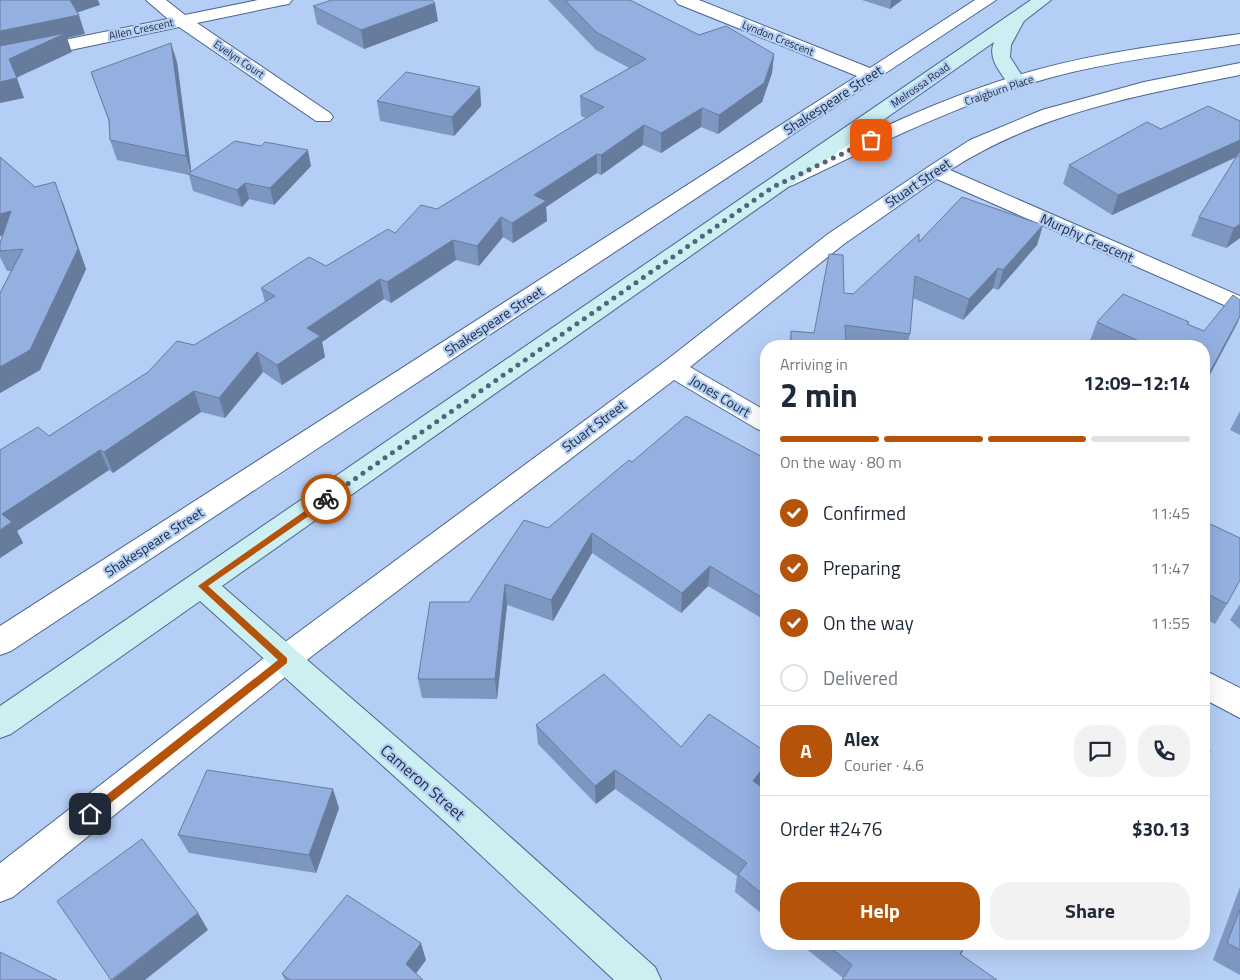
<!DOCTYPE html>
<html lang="en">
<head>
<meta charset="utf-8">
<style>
	body { margin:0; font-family:"Titillium Web",sans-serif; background:#f2f2f3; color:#1f2937; height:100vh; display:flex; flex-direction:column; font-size:19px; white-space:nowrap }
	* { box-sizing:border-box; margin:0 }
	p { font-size:16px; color:#747a83 }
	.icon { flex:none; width:28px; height:28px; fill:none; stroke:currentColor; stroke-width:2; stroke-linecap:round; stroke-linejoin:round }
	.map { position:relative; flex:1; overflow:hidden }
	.panel { position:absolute; left:760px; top:340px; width:450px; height:610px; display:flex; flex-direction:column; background:#fff; border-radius:20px; box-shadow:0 5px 20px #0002 }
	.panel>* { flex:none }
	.pin { position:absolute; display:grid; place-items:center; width:42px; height:42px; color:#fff; margin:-21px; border-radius:10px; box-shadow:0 2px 8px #0006 }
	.courier { position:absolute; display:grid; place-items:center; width:50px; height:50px; margin:-25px; border:4px solid #b45309; border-radius:50%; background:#fff; color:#222; box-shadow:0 1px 6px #0007 }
	.head em { font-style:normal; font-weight:700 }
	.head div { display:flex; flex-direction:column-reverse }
	.head { display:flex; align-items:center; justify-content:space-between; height:85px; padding:0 20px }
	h1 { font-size:32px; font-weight:700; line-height:38px }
	.bar { display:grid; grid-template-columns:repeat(4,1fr); gap:8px 5px; align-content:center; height:60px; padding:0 20px }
	.bar i { height:6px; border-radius:4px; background:#e0e1e3 }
	.bar .on { background:#b45309 }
	.bar p { grid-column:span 4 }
	.line { display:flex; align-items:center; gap:12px; padding:0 20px; border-top:1px solid #e0e1e3 }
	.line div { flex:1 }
	.round { display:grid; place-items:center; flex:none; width:52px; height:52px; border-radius:20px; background:#f2f2f3 }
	ol { padding:0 20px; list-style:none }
	li { display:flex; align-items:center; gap:15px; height:55px }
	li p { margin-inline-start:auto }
	li .icon { padding:5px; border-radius:50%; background:#b45309; color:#fff; stroke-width:4 }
	li:last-child { color:#747a83 }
	li i { width:28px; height:28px; border:2px solid #e0e1e3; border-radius:50% }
	.action { display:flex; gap:10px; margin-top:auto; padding:10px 20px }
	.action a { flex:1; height:58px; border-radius:20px; background:#b45309; color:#fff; font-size:20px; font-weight:700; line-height:58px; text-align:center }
	.action a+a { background:#f2f2f3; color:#1f2937 }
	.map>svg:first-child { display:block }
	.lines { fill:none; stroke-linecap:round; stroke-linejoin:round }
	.street-casing { stroke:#4a6590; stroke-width:2 }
	.secondary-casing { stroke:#4a6590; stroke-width:2 }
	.street { fill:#fff; fill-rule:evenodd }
	.secondary { fill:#cceff1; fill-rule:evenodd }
	.wall { fill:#7e97c1 }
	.shaded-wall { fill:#677b9d }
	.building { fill:#93b0e0; stroke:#677b9d }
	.route { fill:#b45309 }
	.done { stroke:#52637c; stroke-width:5; stroke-dasharray:0 9 }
	.labels { text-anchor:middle; stroke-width:4.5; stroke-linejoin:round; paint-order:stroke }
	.far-street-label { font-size:11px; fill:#1d293b; stroke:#b5cef5 }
	.street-label { font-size:14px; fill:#1d293b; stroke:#b5cef5 }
	.near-street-label { font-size:16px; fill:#1d293b; stroke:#b5cef5 }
</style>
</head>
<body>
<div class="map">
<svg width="1240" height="980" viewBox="0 0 1240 980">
	<rect width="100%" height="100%" fill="#b5cef5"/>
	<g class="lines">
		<defs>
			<g id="street">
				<path d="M146 0H166L185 15 258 0H292L289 4 283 5 197 23 330 113 333 117 330 121H316L179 27 0 65V53L168 19Z"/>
				<path d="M675 0H699L870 68 975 0H996L11 651 0 655V626L857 76 678 4Z"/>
				<path d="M1240 34V44C1176 54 1111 61 1049 78 960 103 876 145 793 185L786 187 779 185 776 181 779 177C854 141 929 103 1009 78 1084 54 1162 45 1240 34Z"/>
				<path d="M1240 63V75C1139 95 1038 113 950 170L1240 296V312L937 179 844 244 690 367 766 411V432L757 429 674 380 295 669 13 897 0 902V863L273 651 664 362 828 234 928 167 970 140 1042 110 1144 82Z"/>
				<path d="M1204 670 1240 688V718L1204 699Z"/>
			</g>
			<path id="secondary" d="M1031 0H1051L1024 21 1011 45 1010 57 1026 82 1024 86H1010C1001 73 987 59 994 42L222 586 478 808 655 967 661 980H614L454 830 200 601 11 734 0 738V706Z"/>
		</defs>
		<use href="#street" class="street-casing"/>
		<use href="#secondary" class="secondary-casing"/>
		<use href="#street" class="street"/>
		<use href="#secondary" class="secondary"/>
	</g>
	<g class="wall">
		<path d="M548 0H630L699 35 774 54 772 73 762 102 718 134 701 127 661 153 643 145 601 175 597 173 546 207 547 221 513 243 503 237 479 266 456 260 391 303 384 299 322 342 325 357 282 385 263 372 225 418 201 412 113 473 109 470 17 531 23 543 0 558V450L49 436 194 345 265 302 261 288 326 266 395 233 437 209 586 118 581 116 580 96 629 68 596 50Z"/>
		<path d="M862 0H902L890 9Z"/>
		<path d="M313 6 438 21 364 49 317 24Z"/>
		<path d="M177 62 191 172 311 166 274 205 249 199 242 207 193 191 189 175 117 160 110 140 109 122 91 72Z"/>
		<path d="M480 87 481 106 454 136 380 121 377 101Z"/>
		<path d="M1240 121V238L1226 248 1191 236 1199 217 1237 157 1112 215 1063 184 1069 165 1161 129Z"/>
		<path d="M0 157 35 187 63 202 86 269 40 370 0 393V293L11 271H7L0 257V243L3 235 0 236Z"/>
		<path d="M1043 225 1037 245 998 290 993 288 963 320 913 298 910 334 907 346H789L791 331 814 333 844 293 853 294 919 242Z"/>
		<path d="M1097 322H1189L1188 324 1204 331 1237 324 1204 346H1096L1089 343Z"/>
		<path d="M1240 411V435L1230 430Z"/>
		<path d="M766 459V621L708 586 681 613 592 553 553 621 507 605 497 699 422 698 418 679 548 528 632 462Z"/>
		<path d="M1204 521 1227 604 1215 624 1204 618Z"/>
		<path d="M1240 604V629L1230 620Z"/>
		<path d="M536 725 681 747 766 752V779L761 786 766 790V917L735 892 737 876 615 789 596 804 538 744Z"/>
		<path d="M339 808 316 873 189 853 178 835Z"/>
		<path d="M1240 887V975L1213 960Z"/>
		<path d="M800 944H967L843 978Z"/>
		<path d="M426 960 416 973 423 980H285L282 974Z"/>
	</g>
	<g class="shaded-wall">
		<path d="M68 0H98L100 5 73 14Z"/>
		<path d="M891 0H902L890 9Z"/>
		<path d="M435 3 438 21 364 49 361 30Z"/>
		<path d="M79 15 85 34 67 38 72 52 16 78 0 52V31Z"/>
		<path d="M171 43 177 62 192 176 186 156Z"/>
		<path d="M774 54 772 73 762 102 718 134 719 115Z"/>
		<path d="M17 78 24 98 0 103V82Z"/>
		<path d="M480 87 481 106 454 136 452 117Z"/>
		<path d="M702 108 701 127 661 153V133Z"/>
		<path d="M644 125 643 145 601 175V155Z"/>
		<path d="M1240 140V155L1112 215 1118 195Z"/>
		<path d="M308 150 311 166 274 205 270 188Z"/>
		<path d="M597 154V173L546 207 547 221 513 243 512 223 534 195Z"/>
		<path d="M55 182 86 269 40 370 0 393V367Z"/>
		<path d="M245 183 249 199 242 207 237 190Z"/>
		<path d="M11 211 19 231 0 236V214Z"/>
		<path d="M501 217 503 237 479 266 477 246Z"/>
		<path d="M1240 224V238L1226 248 1234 228Z"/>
		<path d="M1043 225 1037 245 998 290 1003 270Z"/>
		<path d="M453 240 456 260 391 303 387 282Z"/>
		<path d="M998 268 993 288 963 320 969 299Z"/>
		<path d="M380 279 384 299 322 342 325 357 282 385 277 365 307 328Z"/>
		<path d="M1240 316 1237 324 1204 386V383Z"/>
		<path d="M257 352 263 372 225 418 219 398Z"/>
		<path d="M194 391 201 412 113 473 104 452Z"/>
		<path d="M100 450 109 470 17 531 23 543 0 558V530L2 514Z"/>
		<path d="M592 533V553L553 621 551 600Z"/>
		<path d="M710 566 708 586 681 613 682 593Z"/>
		<path d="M505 584 507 605 497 699 495 679Z"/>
		<path d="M766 764V779L750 799 753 781Z"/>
		<path d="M615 770V789L596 804 595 786Z"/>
		<path d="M333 789 339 808 316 873 309 855Z"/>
		<path d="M198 913 208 930 145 980H112Z"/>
		<path d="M421 943 426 960 411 980 406 964Z"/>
		<path d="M966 944H967L952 970 960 954Z"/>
	</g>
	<g class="building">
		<path d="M0 0H70L79 15 0 31Z"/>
		<path d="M332 0H432L435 3 361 30 313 6Z"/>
		<path d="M565 0H630L699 35 726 26 774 54 764 83 719 115 702 108 661 133 644 125 601 155 597 154 534 195 546 201 512 223 501 217 477 246 453 240 387 282 380 279 307 328 320 336 277 365 257 352 219 398 194 391 104 452 100 450 2 514 12 522 0 530V450L38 427 49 436 148 372 177 341 194 345 275 296 261 288 309 257 326 266 388 229 395 233 421 205 437 209 604 107 580 96 646 59 596 32Z"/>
		<path d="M66 33 9 59 17 78 0 82V46Z"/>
		<path d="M171 43 186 156 110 140 109 120 91 72Z"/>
		<path d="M406 72 480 87 452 117 377 101Z"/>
		<path d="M1208 106 1240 121V140L1118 195 1069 165 1147 122 1161 129Z"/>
		<path d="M235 141 261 146 265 142 308 150 270 188 245 183 237 190 188 174Z"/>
		<path d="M1240 151V224L1234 228 1199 217Z"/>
		<path d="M0 157 35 187 55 182 78 249 30 350 0 367V293L23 249 0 251V243L11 211 0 214Z"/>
		<path d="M962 197 1043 225 1003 270 998 268 969 299 915 276 910 334 845 325 846 346H791V331L814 333 829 254 843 255 844 293 853 294 919 234V242Z"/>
		<path d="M1123 294 1189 322 1187 324 1204 331 1233 295 1240 300V316L1204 383V346H1150L1097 322Z"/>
		<path d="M686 416 766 459V600L710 566 682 593 592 533 551 600 505 584 495 679H418L430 602H469L524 520 548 528 629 460 632 462Z"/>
		<path d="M1204 521 1240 538V580L1227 604 1204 592Z"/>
		<path d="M604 674 681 747 709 714 766 752V764L753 781 766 790V897L738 874 747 863 615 770 595 786 536 725Z"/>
		<path d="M1204 748 1210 750 1204 809Z"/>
		<path d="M207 770 333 789 309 855 178 835Z"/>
		<path d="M142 839 198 913 111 980 57 901Z"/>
		<path d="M347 895 421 943 406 964 423 980H290L282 974Z"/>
		<path d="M1240 909V950L1227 943Z"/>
		<path d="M826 944H966L960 954 997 980H842L852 965Z"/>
		<path d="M0 952 57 980H0Z"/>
	</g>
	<path class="route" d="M326 496 330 499 329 502 208 586 287 658V663L93 817H86V811L278 660 198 586Z"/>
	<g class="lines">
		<path class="done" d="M326 499 773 187 871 140"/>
	</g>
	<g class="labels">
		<g class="far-street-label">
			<text transform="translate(141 29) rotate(-12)" y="4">Allen Crescent</text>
			<text transform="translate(778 38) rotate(22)" y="4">Lyndon Crescent</text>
			<text transform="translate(239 59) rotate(34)" y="4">Evelyn Court</text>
			<text transform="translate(920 85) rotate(-35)" y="4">Melrossa Road</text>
			<text transform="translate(999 90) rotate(-19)" y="4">Craigburn Place</text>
		</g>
		<g class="street-label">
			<text transform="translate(833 100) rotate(-33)" y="5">Shakespeare Street</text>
			<text transform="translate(918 183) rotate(-34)" y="5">Stuart Street</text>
			<text transform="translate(1087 238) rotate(24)" y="5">Murphy Crescent</text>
			<text transform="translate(494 321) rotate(-33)" y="5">Shakespeare Street</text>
			<text transform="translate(720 396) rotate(31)" y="5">Jones Court</text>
			<text transform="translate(594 426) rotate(-37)" y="5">Stuart Street</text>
			<text transform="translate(154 542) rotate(-33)" y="5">Shakespeare Street</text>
		</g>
		<g class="near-street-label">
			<text transform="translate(423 782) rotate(41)" y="6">Cameron Street</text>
		</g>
	</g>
</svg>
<div class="pin" style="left:871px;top:140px;background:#ea580c"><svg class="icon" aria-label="bag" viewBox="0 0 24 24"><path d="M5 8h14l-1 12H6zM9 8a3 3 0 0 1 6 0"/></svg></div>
<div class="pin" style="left:90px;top:814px;background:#1f2937"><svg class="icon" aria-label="home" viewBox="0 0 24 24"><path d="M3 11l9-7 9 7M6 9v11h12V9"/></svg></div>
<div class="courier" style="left:326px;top:499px"><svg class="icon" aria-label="bike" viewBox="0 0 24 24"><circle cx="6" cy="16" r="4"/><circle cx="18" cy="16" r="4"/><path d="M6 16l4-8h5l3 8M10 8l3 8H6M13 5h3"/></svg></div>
<section class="panel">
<div class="head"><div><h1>2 min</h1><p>Arriving in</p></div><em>12:09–12:14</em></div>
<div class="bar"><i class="on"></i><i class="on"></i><i class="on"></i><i></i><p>On the way · 80 m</p></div>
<ol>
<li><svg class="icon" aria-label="check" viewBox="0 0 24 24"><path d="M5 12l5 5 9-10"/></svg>Confirmed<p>11:45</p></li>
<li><svg class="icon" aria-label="check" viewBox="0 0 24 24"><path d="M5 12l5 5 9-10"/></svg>Preparing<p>11:47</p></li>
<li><svg class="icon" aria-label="check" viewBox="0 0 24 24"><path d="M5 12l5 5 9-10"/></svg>On the way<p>11:55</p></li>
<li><i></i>Delivered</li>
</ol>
<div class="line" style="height:90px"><b class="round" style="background:#b45309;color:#fff">A</b><div><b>Alex</b><p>Courier · 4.6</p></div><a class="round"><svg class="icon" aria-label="chat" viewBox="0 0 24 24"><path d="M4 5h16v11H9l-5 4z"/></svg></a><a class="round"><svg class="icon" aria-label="phone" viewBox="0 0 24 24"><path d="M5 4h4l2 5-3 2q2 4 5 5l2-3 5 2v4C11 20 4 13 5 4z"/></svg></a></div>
<div class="line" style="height:65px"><div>Order #2476</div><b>$30.13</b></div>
<div class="action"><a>Help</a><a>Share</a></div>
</section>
</div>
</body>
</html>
